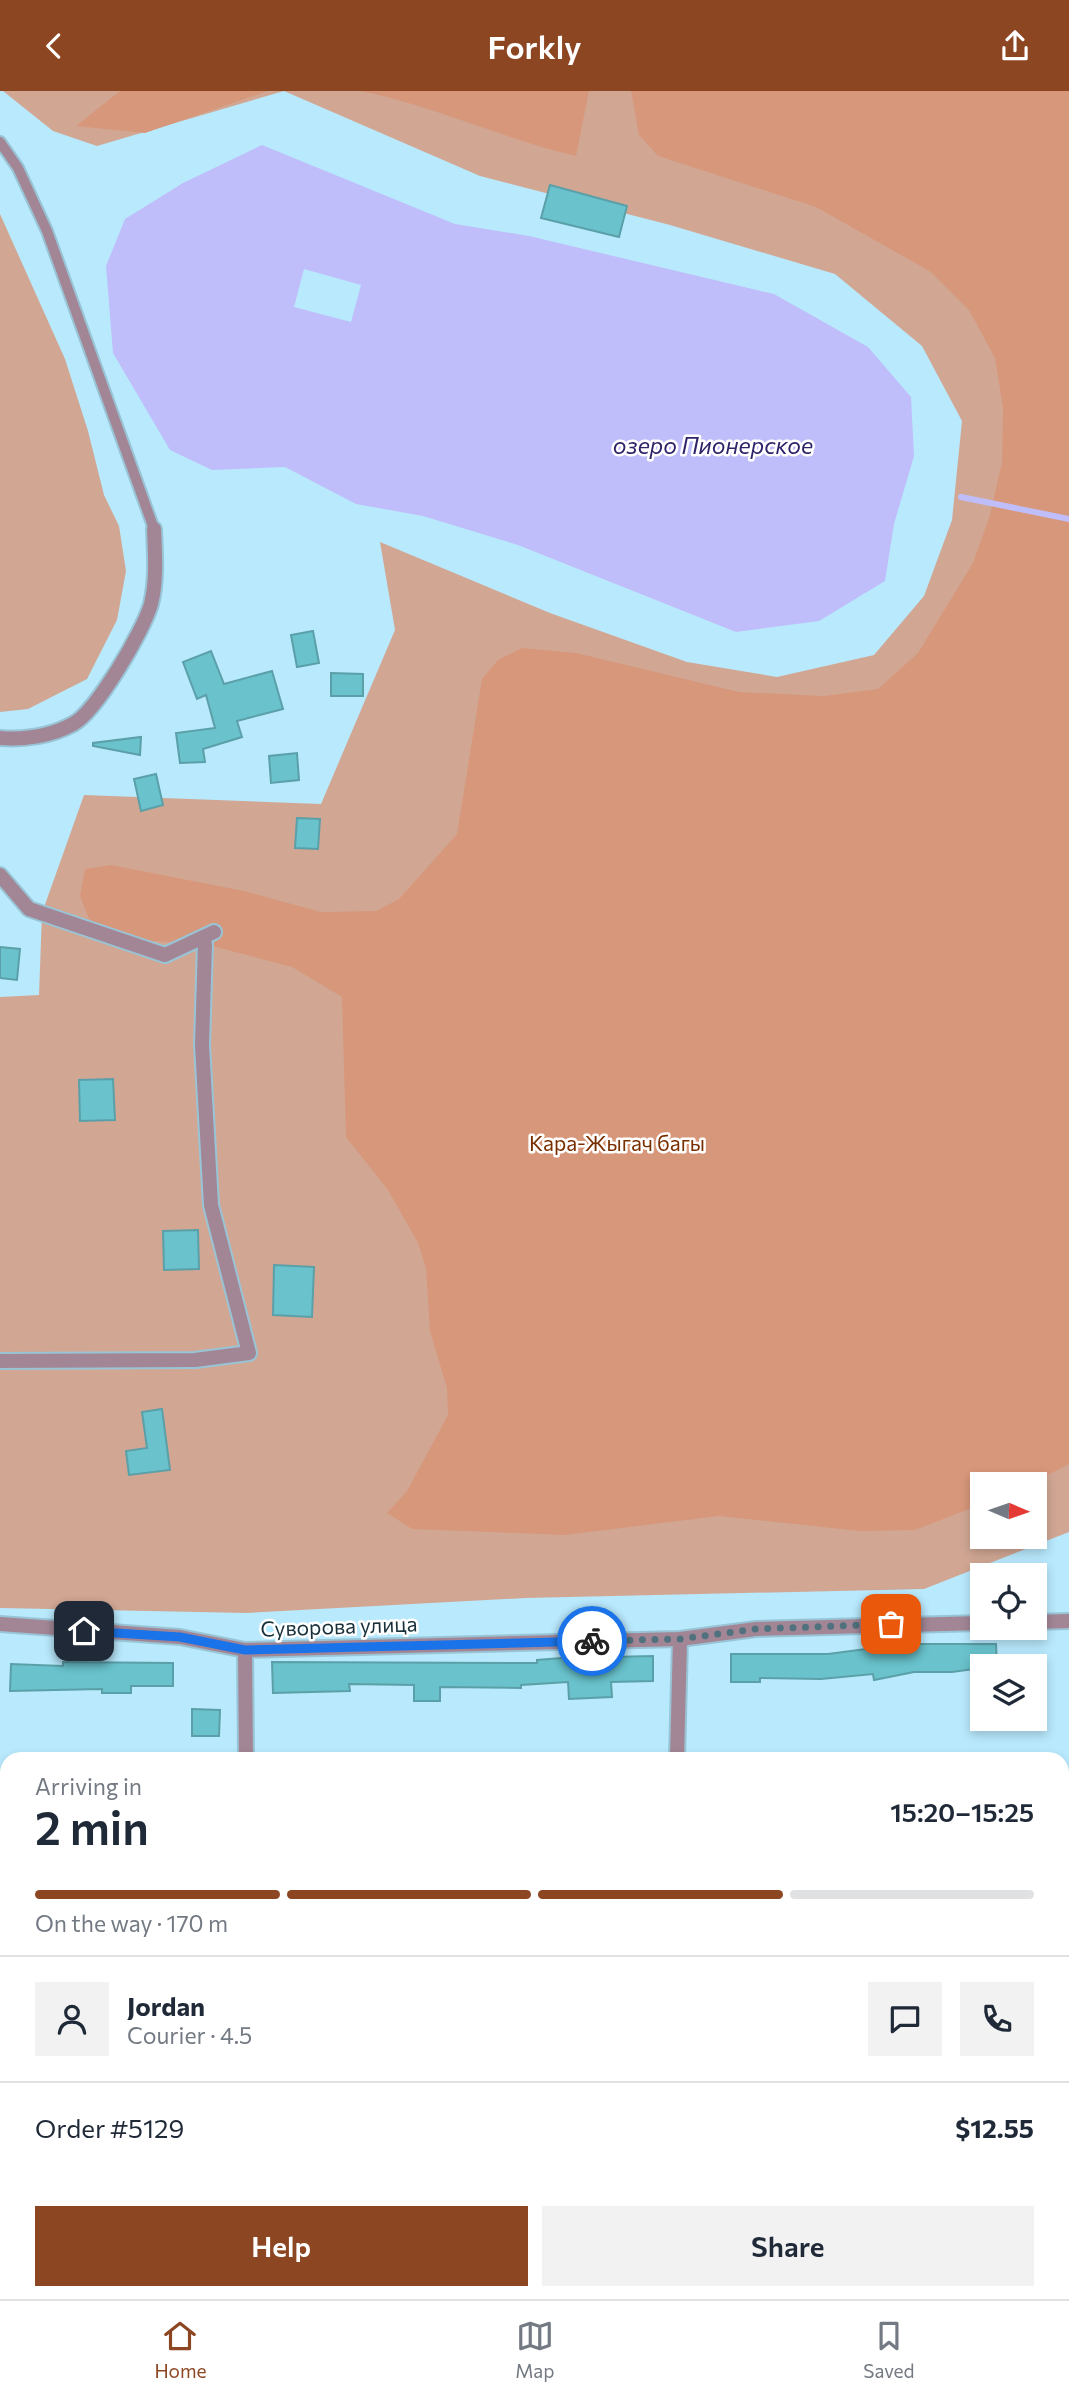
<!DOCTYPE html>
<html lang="en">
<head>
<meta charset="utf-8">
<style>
	body { margin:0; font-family:Commissioner,sans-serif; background:#f2f2f3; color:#1f2937; height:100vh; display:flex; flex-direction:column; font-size:26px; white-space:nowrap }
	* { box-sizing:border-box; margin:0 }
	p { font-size:23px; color:#747a83 }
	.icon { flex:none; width:38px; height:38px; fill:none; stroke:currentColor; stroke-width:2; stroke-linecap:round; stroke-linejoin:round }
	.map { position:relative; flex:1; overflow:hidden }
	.panel { position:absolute; left:0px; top:1661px; width:1069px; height:548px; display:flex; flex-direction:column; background:#fff; border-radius:21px 21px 0 0; box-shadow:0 4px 10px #0003 }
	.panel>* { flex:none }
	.needle { width:46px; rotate:92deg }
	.buttons { position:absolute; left:970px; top:1381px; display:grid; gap:14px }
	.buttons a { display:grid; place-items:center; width:77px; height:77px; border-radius:0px; background:#fff; box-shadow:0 4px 10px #0003; font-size:35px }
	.pin { position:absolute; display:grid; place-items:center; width:60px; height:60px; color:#fff; margin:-30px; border-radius:14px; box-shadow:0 4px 10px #0006 }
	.courier { position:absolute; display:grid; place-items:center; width:70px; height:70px; margin:-35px; border:5px solid #1a73e8; border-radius:50%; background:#fff; color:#222; box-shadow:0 2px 9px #0007 }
	.summary em { font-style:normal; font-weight:600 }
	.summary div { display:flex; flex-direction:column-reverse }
	.summary { display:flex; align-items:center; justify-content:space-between; height:119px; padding:0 35px }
	h1 { font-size:46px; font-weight:600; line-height:52px }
	.bar { display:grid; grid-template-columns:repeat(4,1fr); gap:10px 7px; align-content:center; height:84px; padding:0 35px }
	.bar i { height:9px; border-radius:5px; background:#e0e1e3 }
	.bar .current { background:#8d4622 }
	.bar p { grid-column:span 4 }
	.line { display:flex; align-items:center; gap:18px; padding:0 35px; border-top:2px solid #e0e1e3 }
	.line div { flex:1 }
	.round { display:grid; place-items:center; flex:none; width:74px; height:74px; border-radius:0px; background:#f2f2f3 }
	.action { display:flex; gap:14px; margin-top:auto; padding:14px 35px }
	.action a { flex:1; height:80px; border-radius:0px; background:#8d4622; color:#fff; font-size:28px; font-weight:600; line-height:80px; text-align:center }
	.action a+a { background:#f2f2f3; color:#1f2937 }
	header { display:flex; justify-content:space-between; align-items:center; height:91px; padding:0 35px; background:#8d4622; color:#fff; font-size:32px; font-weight:600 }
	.tab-bar { display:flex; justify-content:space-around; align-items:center; height:98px; border-top:2px solid #e0e1e3; background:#fff; font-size:19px; color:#747a83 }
	.tab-bar a { display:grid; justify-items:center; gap:4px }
	.tab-bar .current { color:#8d4622 }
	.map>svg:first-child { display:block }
	.green { fill:#d1a794; fill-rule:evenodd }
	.forest { fill:#d7977b }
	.water { fill:#bfbefb; fill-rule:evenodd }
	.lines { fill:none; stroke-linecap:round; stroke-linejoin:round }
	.stream { stroke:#bfbefb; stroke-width:6 }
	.building { fill:#69c2cc; stroke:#5ba0a8; stroke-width:2 }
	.lane-casing { stroke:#99c4d6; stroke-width:14 }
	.street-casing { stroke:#99c4d6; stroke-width:18 }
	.secondary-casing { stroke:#99c4d6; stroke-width:18 }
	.lane { stroke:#a28695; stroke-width:10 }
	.street { stroke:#a28695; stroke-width:14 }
	.secondary { stroke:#825b71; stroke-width:14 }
	.done { stroke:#50717e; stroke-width:7; stroke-dasharray:0 12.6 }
	.route { stroke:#1a73e8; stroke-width:9 }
	.labels { text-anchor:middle; stroke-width:5; stroke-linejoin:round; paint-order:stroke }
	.park-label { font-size:21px; fill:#792e00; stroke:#fff }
	.street-label { font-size:21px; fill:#17303a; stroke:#fff }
	.water-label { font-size:23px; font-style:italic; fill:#2f2369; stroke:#fff }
</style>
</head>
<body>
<header><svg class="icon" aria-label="back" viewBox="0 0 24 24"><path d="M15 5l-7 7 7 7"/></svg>Forkly<svg class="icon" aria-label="share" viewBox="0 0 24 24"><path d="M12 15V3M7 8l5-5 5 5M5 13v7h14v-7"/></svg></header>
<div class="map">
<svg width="1069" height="2208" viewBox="0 0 1069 2208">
	<rect width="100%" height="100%" fill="#b9e9fd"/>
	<g class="green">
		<path d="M3 0H284L97 55 53 40Z"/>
		<path d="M284 0H1069V1441L924 1498 526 1507 247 1522 0 1517V906L39 904 42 822 84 704 321 713 395 539 380 451 550 522 687 571 777 586 874 564 924 505 952 429 962 330 922 255 835 183 670 134 480 85ZM982 1393H1034V1446H982Z"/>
		<path d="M0 123 65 268 88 340 104 404 119 435 126 480 117 529 87 588 28 618 0 621Z"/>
	</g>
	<g class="forest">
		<path d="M120 0H268L145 42 76 35Z"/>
		<path d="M361 0H589L576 65C503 48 435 15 361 0Z"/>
		<path d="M631 0H1069V1373L1030 1393H982V1413L915 1439 860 1440 719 1425 565 1444 412 1438 387 1422 407 1400 448 1324 447 1297 430 1240 426 1177 418 1152 388 1099 346 1046 342 906 292 876 205 853 121 848 89 828 80 805 85 778 111 774 244 800 321 821 376 820 399 808 457 743 482 588 498 569 522 557 576 562 739 601 824 605 878 598 918 562 973 472 990 424 1002 371 1003 317 995 267 969 219 931 181 816 116 658 65 639 44Z"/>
	</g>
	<path class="water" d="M262 54 455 133 529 145 774 203 868 256 911 306 914 365 894 433 885 490 819 530 736 541 518 454 423 425 356 413 285 376 212 379 170 359 113 262 106 175 125 128 183 92ZM304 178 361 194 351 231 294 216Z"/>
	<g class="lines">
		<path class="stream" d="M961 406 1069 428"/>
	</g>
	<g class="building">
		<path d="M550 94 627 115 619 146 541 127Z"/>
		<path d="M313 540 319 572 297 576 291 544Z"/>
		<path d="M211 560 224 593 272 580 283 618 237 630 242 646 203 658 205 671 180 672 176 642 215 637 206 604 197 608 183 571Z"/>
		<path d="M331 582 363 583V605H331Z"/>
		<path d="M141 646 140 664 93 655V652Z"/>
		<path d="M297 662 299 689 271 692 269 665Z"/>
		<path d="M156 683 163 714 141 720 134 688Z"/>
		<path d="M297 727 320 728 318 758 295 757Z"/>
		<path d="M0 856 20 858 17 889 0 887Z"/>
		<path d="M113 988 115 1029 80 1030 79 989Z"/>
		<path d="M198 1139 199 1178 164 1179 163 1140Z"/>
		<path d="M274 1174 314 1176 312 1226 273 1224Z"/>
		<path d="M162 1318 170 1379 129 1384 126 1360 147 1357 142 1321Z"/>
		<path d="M904 1553H996L997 1575 952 1581H914L874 1589 873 1583 821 1588 760 1587V1591H731V1563H828Z"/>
		<path d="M653 1565V1590L611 1591 612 1606 569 1608 568 1591 521 1594V1597L440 1596V1610H414V1594L349 1593 350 1600 273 1602 272 1571 537 1572V1569L562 1567Z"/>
		<path d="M63 1571 173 1572V1595H131V1602H102V1598L10 1600 11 1573 63 1575Z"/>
		<path d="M192 1618 220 1619 219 1645H192Z"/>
	</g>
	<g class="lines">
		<defs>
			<path id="lane" d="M0 51 18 77 47 140 154 438"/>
			<g id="street">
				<path d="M0 647C24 649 51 645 73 633 96 621 144 539 151 513 157 489 155 463 154 438"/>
				<path d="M0 784 29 818 165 864 214 841"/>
				<path d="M0 1270 195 1269 249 1262 211 1114 202 954 205 853"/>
				<path d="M1034 1531 1069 1530"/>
				<path d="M0 1533 180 1546 245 1559 680 1548 756 1538 982 1532"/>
				<path d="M245 1559 246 1668"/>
				<path d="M677 1668 680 1548"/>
				<path d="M1062 1997H1069"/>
				<path d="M0 2018H7"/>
				<path d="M693 2202V2208"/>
				<path d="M256 2208V2202"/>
			</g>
			<g id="secondary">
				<path d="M1062 1749H1069"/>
				<path d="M0 1770H7"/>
			</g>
		</defs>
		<use href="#lane" class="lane-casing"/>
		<use href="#street" class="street-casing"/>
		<use href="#secondary" class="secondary-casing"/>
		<use href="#lane" class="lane"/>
		<use href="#street" class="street"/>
		<use href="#secondary" class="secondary"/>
	</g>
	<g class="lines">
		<path class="done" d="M592 1550 680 1548 756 1538 891 1533"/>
		<path class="route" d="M84 1540 180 1546 245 1559 592 1550"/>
	</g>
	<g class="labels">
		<g class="park-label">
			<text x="617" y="1060">Кара-Жыгач багы</text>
		</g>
		<g class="street-label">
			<text transform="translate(339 1536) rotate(-2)" y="7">Суворова улица</text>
		</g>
		<g class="water-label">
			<text x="713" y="363">озеро Пионерское</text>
		</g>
	</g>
</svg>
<div class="buttons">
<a><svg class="needle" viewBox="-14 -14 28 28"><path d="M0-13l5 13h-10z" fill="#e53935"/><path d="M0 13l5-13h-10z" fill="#747a83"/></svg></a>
<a><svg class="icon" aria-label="locate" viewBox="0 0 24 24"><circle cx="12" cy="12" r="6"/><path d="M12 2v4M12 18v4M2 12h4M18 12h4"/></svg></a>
<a><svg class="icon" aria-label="layers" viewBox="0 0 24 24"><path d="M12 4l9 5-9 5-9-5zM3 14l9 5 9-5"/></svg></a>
</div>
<div class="pin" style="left:891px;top:1533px;background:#ea580c"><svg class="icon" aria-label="bag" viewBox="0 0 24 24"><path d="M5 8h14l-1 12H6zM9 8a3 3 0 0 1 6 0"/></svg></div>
<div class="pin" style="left:84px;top:1540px;background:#1f2937"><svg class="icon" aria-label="home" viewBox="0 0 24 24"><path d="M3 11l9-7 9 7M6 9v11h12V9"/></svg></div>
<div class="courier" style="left:592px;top:1550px"><svg class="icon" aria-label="bike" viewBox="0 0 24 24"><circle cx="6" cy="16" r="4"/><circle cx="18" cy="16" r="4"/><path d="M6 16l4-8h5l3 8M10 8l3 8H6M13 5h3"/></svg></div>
<section class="panel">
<div class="summary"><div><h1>2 min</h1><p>Arriving in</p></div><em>15:20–15:25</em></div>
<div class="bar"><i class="current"></i><i class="current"></i><i class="current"></i><i></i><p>On the way · 170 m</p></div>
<div class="line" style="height:126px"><a class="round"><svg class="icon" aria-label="person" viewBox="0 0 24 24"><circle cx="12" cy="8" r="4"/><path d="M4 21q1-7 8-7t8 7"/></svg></a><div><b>Jordan</b><p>Courier · 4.5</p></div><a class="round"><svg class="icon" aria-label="chat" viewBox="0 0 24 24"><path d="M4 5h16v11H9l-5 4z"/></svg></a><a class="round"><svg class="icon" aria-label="phone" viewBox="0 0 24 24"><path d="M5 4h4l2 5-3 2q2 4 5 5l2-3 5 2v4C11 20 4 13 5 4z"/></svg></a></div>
<div class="line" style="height:91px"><div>Order #5129</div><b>$12.55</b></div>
<div class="action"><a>Help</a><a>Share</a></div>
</section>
</div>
<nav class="tab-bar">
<a class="current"><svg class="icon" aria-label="home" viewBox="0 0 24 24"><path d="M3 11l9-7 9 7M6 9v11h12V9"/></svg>Home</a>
<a><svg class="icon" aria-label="map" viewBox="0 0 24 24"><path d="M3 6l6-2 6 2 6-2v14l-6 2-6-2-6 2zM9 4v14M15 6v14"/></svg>Map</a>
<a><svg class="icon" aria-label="saved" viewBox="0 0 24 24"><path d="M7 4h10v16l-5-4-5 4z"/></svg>Saved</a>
</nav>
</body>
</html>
